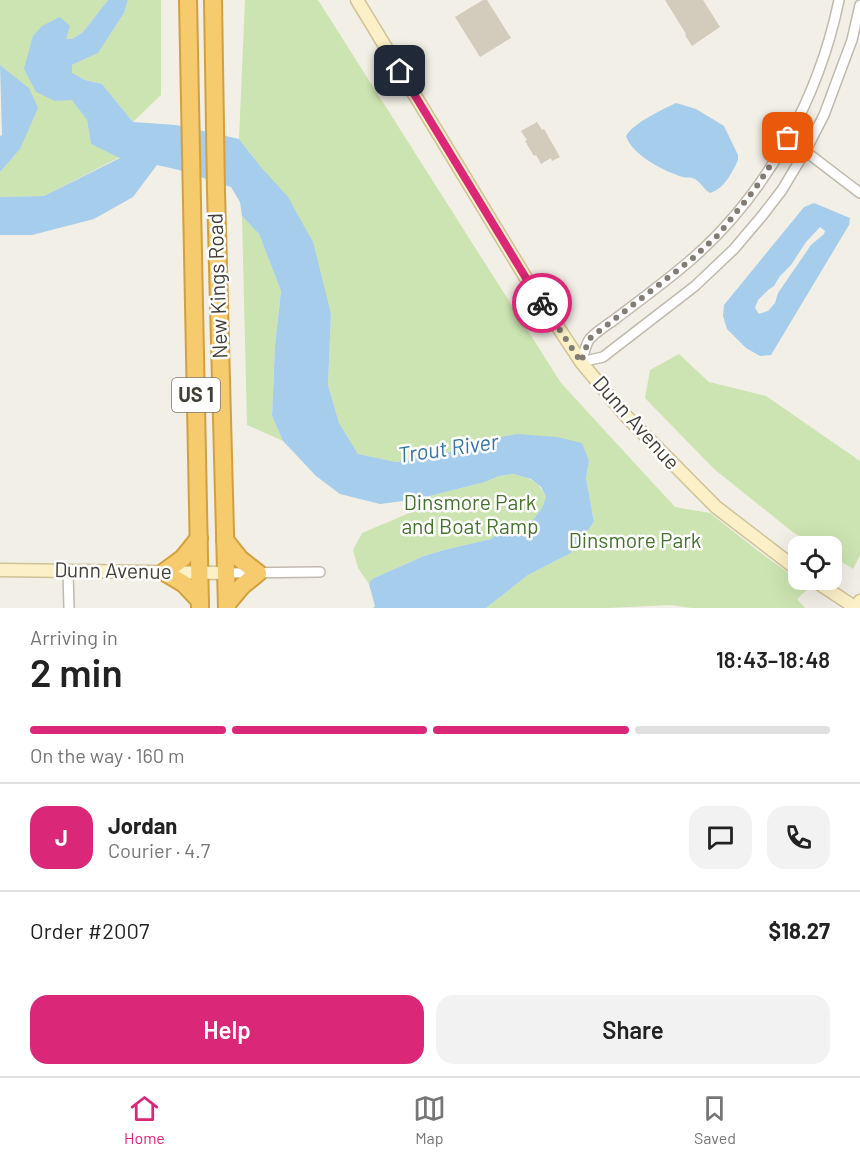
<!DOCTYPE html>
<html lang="en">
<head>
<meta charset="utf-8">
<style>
	body { margin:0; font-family:Barlow,sans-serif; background:#f2f2f2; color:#222; height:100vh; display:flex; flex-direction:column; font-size:22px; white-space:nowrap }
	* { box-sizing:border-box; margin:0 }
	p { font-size:20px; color:#767676 }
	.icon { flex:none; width:33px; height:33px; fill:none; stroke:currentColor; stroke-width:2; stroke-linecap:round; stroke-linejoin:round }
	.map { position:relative; height:608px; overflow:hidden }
	.panel { display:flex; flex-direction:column; background:#fff; flex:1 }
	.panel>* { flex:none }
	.tools { position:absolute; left:788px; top:536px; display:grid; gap:12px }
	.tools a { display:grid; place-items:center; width:54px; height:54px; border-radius:12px; background:#fff; box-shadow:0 6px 24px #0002; font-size:30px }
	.pin { position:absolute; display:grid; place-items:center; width:51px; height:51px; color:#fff; margin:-26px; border-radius:12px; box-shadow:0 3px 9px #0006 }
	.courier { position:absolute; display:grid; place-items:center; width:60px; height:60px; margin:-30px; border:4px solid #db2777; border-radius:50%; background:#fff; color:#222; box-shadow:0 2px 8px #0007 }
	.headline em { font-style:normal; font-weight:600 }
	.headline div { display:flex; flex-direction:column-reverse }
	.headline { display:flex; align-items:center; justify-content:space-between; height:102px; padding:0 30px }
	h1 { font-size:39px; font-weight:600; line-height:45px }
	.bar { display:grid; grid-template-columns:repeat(4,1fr); gap:9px 6px; align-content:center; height:72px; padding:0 30px }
	.bar i { height:8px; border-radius:4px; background:#e0e0e0 }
	.bar .active { background:#db2777 }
	.bar p { grid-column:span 4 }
	.line { display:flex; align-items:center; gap:15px; padding:0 30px; border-top:2px solid #e0e0e0 }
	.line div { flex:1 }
	.round { display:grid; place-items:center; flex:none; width:63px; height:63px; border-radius:18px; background:#f2f2f2 }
	.button { display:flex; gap:12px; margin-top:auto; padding:12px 30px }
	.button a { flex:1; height:69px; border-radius:18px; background:#db2777; color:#fff; font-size:24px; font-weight:600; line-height:69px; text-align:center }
	.button a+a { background:#f2f2f2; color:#222 }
	.dock { display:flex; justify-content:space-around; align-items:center; height:84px; border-top:2px solid #e0e0e0; background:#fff; font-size:16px; color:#767676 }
	.dock a { display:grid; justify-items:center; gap:3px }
	.dock .active { color:#db2777 }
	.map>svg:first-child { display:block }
	.green { fill:#cce4b1 }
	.water { fill:#a6cdeb; fill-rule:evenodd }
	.building { fill:#d3cbbc }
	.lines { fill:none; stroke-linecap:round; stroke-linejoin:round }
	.street-casing { stroke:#c0b9ac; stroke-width:12 }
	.secondary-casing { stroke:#cfc298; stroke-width:15 }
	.highway-casing { stroke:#d3a03f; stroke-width:20 }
	.street { stroke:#fff; stroke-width:9 }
	.secondary { stroke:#fbf0c7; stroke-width:12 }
	.highway { stroke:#f5cb6e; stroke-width:16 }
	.done { stroke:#817d74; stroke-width:6; stroke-dasharray:0 10.8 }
	.route { stroke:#db2777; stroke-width:8 }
	.labels { text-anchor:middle; stroke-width:5; stroke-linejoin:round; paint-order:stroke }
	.shield { fill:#fff; stroke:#7c7972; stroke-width:1.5 }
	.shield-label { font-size:20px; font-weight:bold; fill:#443f36 }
	.street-label { font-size:21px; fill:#443f36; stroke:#fff }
	.park-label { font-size:21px; fill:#45722d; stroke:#fff }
	.water-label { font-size:22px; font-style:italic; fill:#3675a9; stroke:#fff }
</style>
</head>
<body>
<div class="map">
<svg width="860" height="608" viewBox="0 0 860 608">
	<rect width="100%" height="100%" fill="#f2efe6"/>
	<g class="green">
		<path d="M0 0H108L83 32 72 39H65L60 17 55 101 72 99 87 120 91 144 120 157 44 196 0 197V172L20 149 29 88 0 65Z"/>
		<path d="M128 0H161V95L133 122 102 84 85 80 71 73 72 65 98 53 124 13Z"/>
		<path d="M245 0H318L561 383 675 507 710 513 757 550 809 588 797 599 805 608H692L670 605 608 608H486L528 575 571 553 594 522 586 478 589 461 480 441 447 453 395 462 358 454 339 423 328 385 331 314 260 166 239 139Z"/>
		<path d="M242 216 259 234 281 291 275 346 272 416 283 441 247 425Z"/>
		<path d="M679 354 709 382 766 396 860 461V555L853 569 831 555V546H815L794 533 714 469 645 398 650 370Z"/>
		<path d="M515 474C531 479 538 481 546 497L542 508 533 520 504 529 491 539 444 550 424 556 374 578 371 580 369 584 358 568 353 550 362 533 412 512 418 499 485 482 499 476Z"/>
	</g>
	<g class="water">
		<path d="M108 0H128L124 13 98 53 72 65V73L85 80 102 84 133 122 176 125 239 139 260 166 288 197 313 242 331 314 328 385 339 423 358 454 396 462 447 453 480 441 517 434 557 437 582 443 589 461 586 478 594 522 571 553 528 575 486 608H373L375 606 369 584 371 580 374 578 424 556 444 550 491 539 504 529 533 520 542 508 546 497 541 487 531 479 514 474 499 476 485 482 418 499 380 504 340 494 316 476 283 441 272 416 275 346 281 291 259 234 242 216 240 202 231 187 179 170 157 165 133 197 94 219 32 235H0V197L44 196 120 158 91 144 87 120 72 100 55 101 36 92 24 69 33 36 42 26 60 17 70 26 66 39H72L83 32Z"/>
		<path d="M0 65 29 88 38 108 20 149 0 172V136L2 135Z"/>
		<path d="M676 103 696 109 724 126 738 155V160C732 173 724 189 710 193 703 189 700 180 692 178 689 177 686 178 683 177 665 172 632 155 626 136 632 124 663 109 676 103Z"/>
		<path d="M814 203 850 218 849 225 771 355 760 356 746 348 727 329 723 316 724 305 804 207ZM820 227 825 231 824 234 811 245 778 293 775 303 768 311 759 314 755 308 758 300 768 290 774 286 780 276 791 265 806 242Z"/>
	</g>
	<g class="building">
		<path d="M483 0H487L511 38 480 57 455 17Z"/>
		<path d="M665 0H703L720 27 692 46 685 35 686 34Z"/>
		<path d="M537 122 542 130 544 129 560 157 552 161 551 158 541 164 536 155 534 156 525 141 527 140 521 131Z"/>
	</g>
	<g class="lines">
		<defs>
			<g id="street">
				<path d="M788 138 860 193"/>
				<path d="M581 362 603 357 695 286 734 249 762 216 782 190 806 150 824 115 852 40 860 5"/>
				<path d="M581 362C584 355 585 346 589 340 593 334 607 325 614 320 640 300 668 280 693 258 768 192 819 97 839 0"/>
				<path d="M68 571 69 608"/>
				<path d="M226 573 320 572"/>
			</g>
			<g id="secondary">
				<path d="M357 0 529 283 581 362 625 415 716 507 798 570"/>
				<path d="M0 570 226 573"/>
				<path d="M812 579 856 608 860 601"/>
			</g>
			<g id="highway">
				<path d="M188 0 200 608"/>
				<path d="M213 0 216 191 227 608"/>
				<path d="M199 538 183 558 164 572 184 584 200 601"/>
				<path d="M225 540 240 559 258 573 242 586 227 604"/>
			</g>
		</defs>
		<use href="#street" class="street-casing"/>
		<use href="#secondary" class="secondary-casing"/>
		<use href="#highway" class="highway-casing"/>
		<use href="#street" class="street"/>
		<use href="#secondary" class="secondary"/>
		<use href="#highway" class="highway"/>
	</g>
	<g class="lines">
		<path class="done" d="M542 303 581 362 589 339 692 259 718 235 755 189 788 138"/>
		<path class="route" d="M400 71 529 283 542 303"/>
	</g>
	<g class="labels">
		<rect class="shield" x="172" y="378" width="48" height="34" rx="4.5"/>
		<g class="shield-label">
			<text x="196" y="402">US 1</text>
		</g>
		<g class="street-label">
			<text transform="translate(218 286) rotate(-92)" y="7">New Kings Road</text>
			<text transform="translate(636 423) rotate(48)" y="7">Dunn Avenue</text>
			<text transform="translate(113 571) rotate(1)" y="7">Dunn Avenue</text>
		</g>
		<g class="park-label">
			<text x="470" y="510">Dinsmore Park<tspan x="470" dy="24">and Boat Ramp</tspan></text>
			<text x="635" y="548">Dinsmore Park</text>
		</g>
		<g class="water-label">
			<text transform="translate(448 448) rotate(-8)" y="8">Trout River</text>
		</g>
	</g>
</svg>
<div class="tools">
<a><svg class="icon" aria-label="locate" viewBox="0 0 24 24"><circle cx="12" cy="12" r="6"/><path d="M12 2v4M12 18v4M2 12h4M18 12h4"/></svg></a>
</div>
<div class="pin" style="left:788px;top:138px;background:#ea580c"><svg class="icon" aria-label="bag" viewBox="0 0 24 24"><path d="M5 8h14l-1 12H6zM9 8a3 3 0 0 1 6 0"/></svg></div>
<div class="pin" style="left:400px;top:71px;background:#1f2937"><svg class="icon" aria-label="home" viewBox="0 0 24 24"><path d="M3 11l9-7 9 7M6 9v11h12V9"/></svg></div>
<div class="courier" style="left:542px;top:303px"><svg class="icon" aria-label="bike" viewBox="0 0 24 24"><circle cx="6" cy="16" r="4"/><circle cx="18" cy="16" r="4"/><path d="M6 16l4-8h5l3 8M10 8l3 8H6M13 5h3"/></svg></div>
</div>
<section class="panel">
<div class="headline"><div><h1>2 min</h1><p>Arriving in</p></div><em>18:43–18:48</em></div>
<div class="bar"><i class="active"></i><i class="active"></i><i class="active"></i><i></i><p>On the way · 160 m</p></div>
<div class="line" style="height:108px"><b class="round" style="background:#db2777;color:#fff">J</b><div><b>Jordan</b><p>Courier · 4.7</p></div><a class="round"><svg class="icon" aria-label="chat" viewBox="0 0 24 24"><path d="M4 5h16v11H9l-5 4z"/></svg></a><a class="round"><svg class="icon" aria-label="phone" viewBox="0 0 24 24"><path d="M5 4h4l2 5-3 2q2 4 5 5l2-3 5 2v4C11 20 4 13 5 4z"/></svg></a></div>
<div class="line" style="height:78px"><div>Order #2007</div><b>$18.27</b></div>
<div class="button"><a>Help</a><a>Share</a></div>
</section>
<nav class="dock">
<a class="active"><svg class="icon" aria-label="home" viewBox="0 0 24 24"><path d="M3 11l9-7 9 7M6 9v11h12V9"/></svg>Home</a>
<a><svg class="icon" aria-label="map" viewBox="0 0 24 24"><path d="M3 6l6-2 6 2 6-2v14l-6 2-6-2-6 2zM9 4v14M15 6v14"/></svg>Map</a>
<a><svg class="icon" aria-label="saved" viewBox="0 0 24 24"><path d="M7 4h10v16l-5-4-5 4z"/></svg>Saved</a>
</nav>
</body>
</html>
